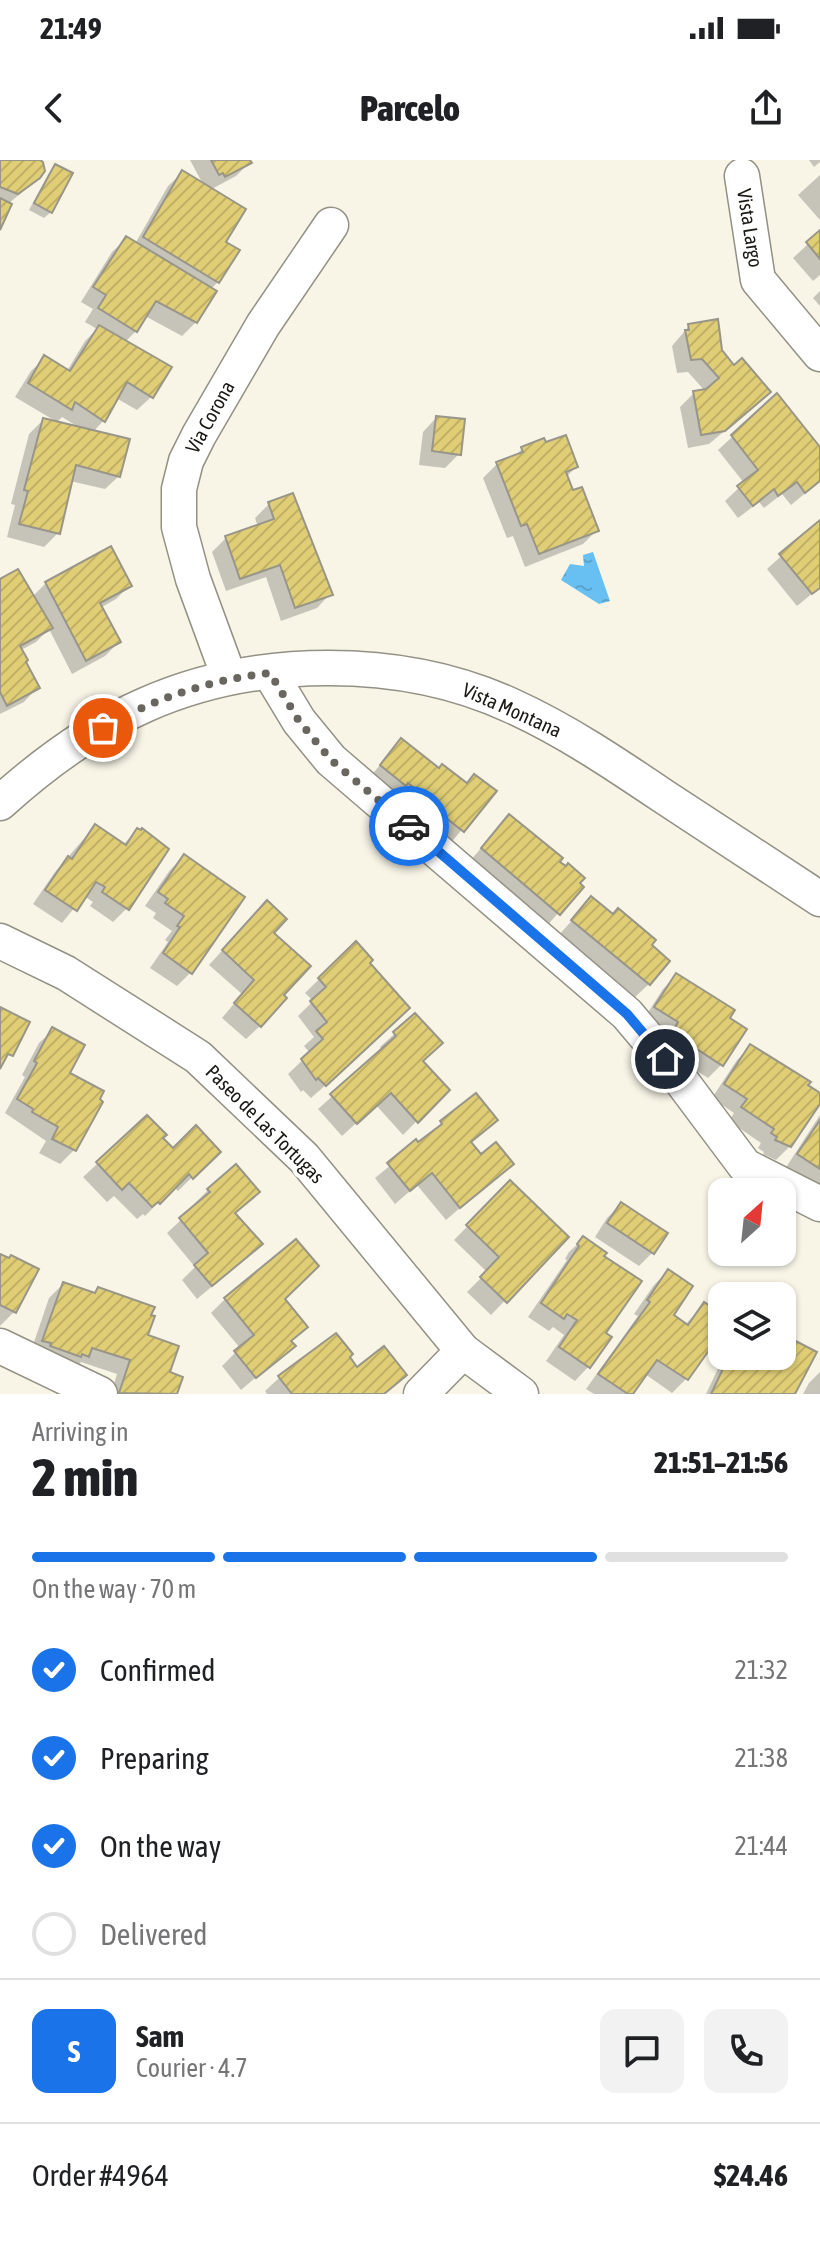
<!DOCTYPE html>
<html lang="en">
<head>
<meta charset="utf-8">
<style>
	body { margin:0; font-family:"Asap Condensed",sans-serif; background:#f2f2f2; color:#202124; height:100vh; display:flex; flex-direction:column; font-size:30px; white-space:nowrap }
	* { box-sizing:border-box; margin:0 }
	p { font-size:26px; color:#757577 }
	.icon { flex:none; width:44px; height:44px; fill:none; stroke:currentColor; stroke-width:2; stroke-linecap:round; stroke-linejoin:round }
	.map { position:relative; height:1234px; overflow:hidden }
	.panel { display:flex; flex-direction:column; background:#fff; flex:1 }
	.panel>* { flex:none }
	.needle { width:52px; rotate:27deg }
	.buttons { position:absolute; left:708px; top:1018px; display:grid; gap:16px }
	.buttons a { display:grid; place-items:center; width:88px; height:88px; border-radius:16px; background:#fff; box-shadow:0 2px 6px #0004; font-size:40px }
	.pin { position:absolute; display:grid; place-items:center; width:68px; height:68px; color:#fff; margin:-34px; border:4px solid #fff; border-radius:50%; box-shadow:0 2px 8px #0007 }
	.courier { position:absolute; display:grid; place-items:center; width:80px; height:80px; margin:-40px; border:6px solid #1a73e8; border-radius:50%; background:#fff; color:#222; box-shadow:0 2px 10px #0007 }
	.summary em { font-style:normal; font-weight:800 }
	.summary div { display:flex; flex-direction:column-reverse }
	.summary { display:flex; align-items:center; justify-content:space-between; height:136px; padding:0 32px }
	h1 { font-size:52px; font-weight:800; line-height:60px }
	.bar { display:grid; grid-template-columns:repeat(4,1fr); gap:12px 8px; align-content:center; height:96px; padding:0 32px }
	.bar i { height:10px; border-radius:6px; background:#e0e0e0 }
	.bar .selected { background:#1a73e8 }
	.bar p { grid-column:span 4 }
	.line { display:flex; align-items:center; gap:20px; padding:0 32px; border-top:2px solid #e0e0e0 }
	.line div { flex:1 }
	.round { display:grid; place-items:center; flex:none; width:84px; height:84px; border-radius:16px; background:#f2f2f2 }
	ol { padding:0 32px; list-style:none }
	li { display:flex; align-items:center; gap:24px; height:88px }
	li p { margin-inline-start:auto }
	li .icon { padding:8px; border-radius:50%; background:#1a73e8; color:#fff; stroke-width:4 }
	li:last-child { color:#757577 }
	li i { width:44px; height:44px; border:4px solid #e0e0e0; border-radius:50% }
	.status { display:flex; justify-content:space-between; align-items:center; height:56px; padding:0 40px; background:#fff; direction:ltr }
	.status svg { height:22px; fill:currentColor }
	header { display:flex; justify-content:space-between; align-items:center; height:104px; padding:0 32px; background:#fff; font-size:36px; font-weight:800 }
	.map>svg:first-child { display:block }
	.water { fill:url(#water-ripples) }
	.shadow { fill:#0003 }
	.building { fill:url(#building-hatch); stroke:#989689; stroke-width:2 }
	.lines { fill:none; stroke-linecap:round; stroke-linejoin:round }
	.minor-casing { stroke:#939184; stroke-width:37 }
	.minor { stroke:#fff; stroke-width:34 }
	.done { stroke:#68665e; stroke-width:8; stroke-dasharray:0 14.4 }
	.route { stroke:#1a73e8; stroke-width:10 }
	.labels { text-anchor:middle; stroke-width:8; stroke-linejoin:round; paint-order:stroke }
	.street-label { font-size:20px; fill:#1a1914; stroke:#fff }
</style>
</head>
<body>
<div class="status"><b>21:49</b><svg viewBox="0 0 49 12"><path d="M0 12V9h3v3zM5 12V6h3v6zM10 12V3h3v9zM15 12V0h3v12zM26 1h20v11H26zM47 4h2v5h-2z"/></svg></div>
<header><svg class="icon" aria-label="back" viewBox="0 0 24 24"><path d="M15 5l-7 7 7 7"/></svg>Parcelo<svg class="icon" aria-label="share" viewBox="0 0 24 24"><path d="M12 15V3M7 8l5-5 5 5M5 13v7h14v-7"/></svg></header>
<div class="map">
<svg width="820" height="1234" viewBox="0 0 820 1234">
	<defs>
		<pattern id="water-ripples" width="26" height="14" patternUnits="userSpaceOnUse" patternTransform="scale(2)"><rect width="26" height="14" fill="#67c0f1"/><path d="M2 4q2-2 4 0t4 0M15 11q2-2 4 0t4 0" fill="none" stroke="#59a4ce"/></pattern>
		<pattern id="building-hatch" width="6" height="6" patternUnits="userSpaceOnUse" patternTransform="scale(2)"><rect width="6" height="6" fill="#e0ce76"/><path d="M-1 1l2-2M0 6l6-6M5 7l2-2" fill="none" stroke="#c0b065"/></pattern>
	</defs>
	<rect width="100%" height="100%" fill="#f8f5e7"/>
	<path class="water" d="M593 392 610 441 599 444 561 420 570 404 584 406 583 395Z"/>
	<g class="shadow">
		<path d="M0 0H28L27 28 8 44 0 66Z"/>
		<path d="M190 0H248L249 3 236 16 210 30 224 83 218 122 210 130 196 162 182 176 145 156 136 171 125 182 151 237 137 250 116 238 103 261 93 272 119 316 105 329 70 321 58 373 44 387 7 377 15 345 11 344 29 274 43 260 80 268 62 257 57 262 15 237 31 211 45 198 67 211 85 181 97 169 85 162 93 149 81 142 112 92 126 79 135 84 168 26 182 13 204 26Z"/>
		<path d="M809 0H820V2L814 7Z"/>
		<path d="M55 6 51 52 44 58 29 50 49 13Z"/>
		<path d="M820 15V60L798 35Z"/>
		<path d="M820 73V115L813 121 793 98Z"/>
		<path d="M820 131V146L813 138Z"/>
		<path d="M689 166 720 191 754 246 709 284 688 288 680 247 694 233 705 231 688 212 677 213 672 186Z"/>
		<path d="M777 236 820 290V321L791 345 782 334 764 348 759 342 738 358 725 341 744 323 718 290Z"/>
		<path d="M436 258 459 294 445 308 419 305 423 272Z"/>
		<path d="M523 288 576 307 566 317 571 333 597 370 583 384 525 407 513 376 507 378 483 318 497 304 513 298Z"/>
		<path d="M269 344 330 434 317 448 281 461 266 417 226 431 212 392 226 378 258 367 255 358Z"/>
		<path d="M820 361V427L797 446 767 409Z"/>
		<path d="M0 421 32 437 46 423 130 425 116 439 100 448 119 482 105 496 72 514 49 469 36 482 21 490 23 502 37 528 24 542 0 554Z"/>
		<path d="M402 580 439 610 466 625 494 631 449 685 367 620Z"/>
		<path d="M509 656 581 727 545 768 469 702Z"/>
		<path d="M95 666 123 685 137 670 127 748 113 762 90 746 93 742 84 736 62 763 33 744 55 712Z"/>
		<path d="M184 696 191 812 177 826 150 808 168 782 165 780 172 771 153 758 156 753 145 746 170 710Z"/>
		<path d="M591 739 649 785V824L635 837 559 775Z"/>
		<path d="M253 757 271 773 282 836 260 866 246 879 222 858 242 834 209 805Z"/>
		<path d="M355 784 347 906 311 938 303 930 301 932 288 914 310 893 304 886 314 877 298 856 313 841 305 833Z"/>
		<path d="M677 815 727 858 722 904 708 918 660 887 642 862 663 829Z"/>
		<path d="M415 855 420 902 447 930 403 975 376 945 342 976 318 949 383 891 380 887Z"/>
		<path d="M53 870 67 914 101 942 74 990 60 1004 39 993 46 981 5 953 25 917 22 915 39 883Z"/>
		<path d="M751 886 820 936V941L790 986 776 1000 763 994 764 992 758 988 761 983 729 961 734 953 712 938 737 900Z"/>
		<path d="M475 936 495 960 470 983 480 997 511 1004 446 1060 417 1025 395 1044 375 1018Z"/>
		<path d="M820 955V1032L785 1009Z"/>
		<path d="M147 958 173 991 218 992 178 1031 174 1027 145 1056 143 1054 137 1059 114 1036 107 1042 83 1017Z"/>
		<path d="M235 1007 234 1054 246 1098 197 1139 182 1120 195 1107 167 1073 196 1046 194 1044 208 1030Z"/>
		<path d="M510 1023 566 1077 491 1155 467 1132 487 1112 454 1080Z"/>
		<path d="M621 1044 653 1092 639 1106 595 1077 607 1058Z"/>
		<path d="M583 1079 602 1096 604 1174 588 1207 575 1221 546 1201 564 1175 553 1167 549 1171 528 1157 567 1100 565 1099 569 1092Z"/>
		<path d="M0 1096 14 1152 0 1166Z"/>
		<path d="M668 1111 671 1156 685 1165 704 1144 722 1156V1168L686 1219 672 1233 645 1214 631 1234H594L586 1229 638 1156 634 1154 654 1125Z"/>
		<path d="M63 1124 93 1135 98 1130 167 1214 181 1218 175 1234H111L117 1214 81 1202 74 1210 30 1194 49 1138Z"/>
		<path d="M225 1139H282L290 1182 293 1186 241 1230 222 1206 240 1188 211 1153Z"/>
		<path d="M335 1175 357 1210 405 1215 384 1234H267L265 1231 279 1218Z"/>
		<path d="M788 1180 793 1234H706L724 1196H782V1186Z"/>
		<path d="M820 1212V1234H803L809 1223Z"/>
	</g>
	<g class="building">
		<path d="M0 0H40L43 2 45 11 40 18 18 34 0 27Z"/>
		<path d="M211 0H250L252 3 225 17 223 13 219 15Z"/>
		<path d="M55 4 73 13 52 53 34 43Z"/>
		<path d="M182 10 246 49 226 82 240 90 219 123 143 77Z"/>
		<path d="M0 38 12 44 0 70Z"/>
		<path d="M820 70V99L806 82Z"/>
		<path d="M126 76 217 131 197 163 156 141 137 172 98 148 106 135 93 127Z"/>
		<path d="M718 159 722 190 734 205 742 198 771 232 725 271 701 275 693 231 706 229 719 218 702 199 691 200 685 170H689L688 164Z"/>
		<path d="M99 165 172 207 153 238 127 222 105 262 75 242 72 250 28 223 44 195 70 211Z"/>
		<path d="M777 233 820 287V321L805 333 797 322 778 336 774 329 753 346 737 326 758 310 731 275Z"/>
		<path d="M436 256 465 259 461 295 432 291Z"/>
		<path d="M43 258 130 279 120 317 76 305 60 374 19 364 28 331 24 330Z"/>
		<path d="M566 275 578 307 566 312 573 330 582 327 599 371 539 394 527 364 521 366 496 302 523 292 521 287 544 278 546 282Z"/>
		<path d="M293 333 333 435 295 448 280 405 240 419 225 376 274 359 268 342Z"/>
		<path d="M820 360V428L812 434 779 394Z"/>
		<path d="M111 386 132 426 100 443 121 482 86 501 45 422Z"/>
		<path d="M18 409 53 468 20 486 28 500 26 502 40 528 7 546 0 532V419Z"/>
		<path d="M401 578 439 608 442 604 467 623 474 614 497 631 464 672 417 635 419 632 408 623 406 626 380 605Z"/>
		<path d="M509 654 563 698 560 702 566 706 568 703 585 718 580 723 584 727 560 755 481 688Z"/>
		<path d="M95 664 126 685 137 668 141 670 142 668 169 689 129 750 102 732 105 727 96 722 77 751 45 730 68 696 72 699Z"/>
		<path d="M184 694 245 737 192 814 163 793 180 767 177 766 184 756 165 743 168 739 158 732Z"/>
		<path d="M591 736 613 754 618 748 656 780 652 785 670 801 650 825 571 760Z"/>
		<path d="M267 740 287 759 274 773 311 806 284 835 287 838 261 867 234 843 254 820 222 790Z"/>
		<path d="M356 781 373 800 370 803 410 848 326 926 318 918 316 920 301 899 323 879 316 871 327 862 310 841 326 827 318 818Z"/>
		<path d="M676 813 735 850 730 858 747 869 723 906 672 873 678 862 654 847Z"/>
		<path d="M0 847 30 862 13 896 8 894 0 909Z"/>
		<path d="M415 853 443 883 423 901 450 930 418 963 391 933 357 964 330 934 396 876 393 872Z"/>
		<path d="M52 867 85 885 70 913 104 931 100 939 103 942 76 991 52 979 58 967 32 952 33 949 17 939 37 903 34 901Z"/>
		<path d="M750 884 811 922 808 925 820 933V944L791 987 775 980 777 977 771 973 774 969 741 947 747 939 724 924Z"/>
		<path d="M476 933 498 960 471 982 481 994 496 982 514 1004 460 1048 432 1013 410 1031 387 1003 416 979 418 982 442 964 440 961Z"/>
		<path d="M147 955 167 975 163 978 173 988 196 965 221 992 193 1019 189 1014 160 1044 158 1042 152 1047 129 1023 122 1030 96 1002Z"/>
		<path d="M820 960V1009L797 994Z"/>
		<path d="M236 1004 260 1032 235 1053 263 1084 212 1126 194 1105 208 1093 179 1058 210 1032 207 1029Z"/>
		<path d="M510 1020 569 1077 507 1143 480 1117 499 1097 466 1065Z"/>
		<path d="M621 1042 668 1073 654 1094 607 1063Z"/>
		<path d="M583 1076 607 1093 604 1096 642 1121 606 1173 612 1177 590 1208 559 1187 577 1160 567 1154 564 1159 541 1143 579 1086 577 1084Z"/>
		<path d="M296 1079 319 1106 285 1139 308 1167 291 1181 296 1186 256 1218 234 1191 254 1175 224 1138Z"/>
		<path d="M0 1094 9 1098 11 1095 39 1109 16 1153 0 1145Z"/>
		<path d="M668 1109 693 1126 674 1155 688 1165 704 1142 722 1154V1172L688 1220 657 1200 633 1234H628L598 1214 650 1142 647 1140Z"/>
		<path d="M63 1122 95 1133 98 1127 155 1147 151 1155 155 1156 148 1175 179 1186 170 1212 183 1217 177 1234 119 1233 130 1200 92 1188 89 1197 82 1194 81 1197 50 1186 51 1183 42 1181Z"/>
		<path d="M336 1173 353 1194 350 1197 357 1207 384 1186 407 1215 384 1234H292L278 1216Z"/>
		<path d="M788 1177 817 1192 795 1234H711L729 1196 777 1198 782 1196V1188Z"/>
	</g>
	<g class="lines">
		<defs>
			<g id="minor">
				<path d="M742 16 758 120 820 194"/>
				<path d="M270 513 299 561 331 600 627 854 665 899 745 1006 820 1044"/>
				<path d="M229 517 193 419 179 367V329L186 301 199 275 263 165 331 65"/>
				<path d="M0 643C43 604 92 568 145 545 255 496 402 495 512 546 565 570 614 603 663 636 715 670 768 705 820 739"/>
				<path d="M0 781 66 813 198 897 304 998 463 1191 521 1234"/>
				<path d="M0 1186 100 1234"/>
				<path d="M421 1234 463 1191"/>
			</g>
		</defs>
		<use href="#minor" class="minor-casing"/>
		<use href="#minor" class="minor"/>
	</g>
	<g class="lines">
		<path class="done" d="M103 568C156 538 209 520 270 513L299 561 331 600 409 666"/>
		<path class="route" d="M409 666 627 854 665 899"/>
	</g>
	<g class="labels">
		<g class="street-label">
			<text transform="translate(750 68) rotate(81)" y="7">Vista Largo</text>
			<text transform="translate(210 257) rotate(-61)" y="7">Via Corona</text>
			<text transform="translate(512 550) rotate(24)" y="7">Vista Montana</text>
			<text transform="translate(265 964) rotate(45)" y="7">Paseo de Las Tortugas</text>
		</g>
	</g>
</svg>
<div class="buttons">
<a><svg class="needle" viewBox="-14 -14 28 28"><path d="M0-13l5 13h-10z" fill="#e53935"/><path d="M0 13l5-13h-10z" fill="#757577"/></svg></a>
<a><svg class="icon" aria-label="layers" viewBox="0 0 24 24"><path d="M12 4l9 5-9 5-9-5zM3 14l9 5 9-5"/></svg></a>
</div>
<div class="pin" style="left:103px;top:568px;background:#ea580c"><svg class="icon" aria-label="bag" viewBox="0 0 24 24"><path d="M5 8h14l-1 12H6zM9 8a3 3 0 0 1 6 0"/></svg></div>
<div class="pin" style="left:665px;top:899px;background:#1f2937"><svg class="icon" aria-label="home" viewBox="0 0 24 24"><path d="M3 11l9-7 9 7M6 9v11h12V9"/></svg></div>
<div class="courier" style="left:409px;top:666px"><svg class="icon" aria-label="car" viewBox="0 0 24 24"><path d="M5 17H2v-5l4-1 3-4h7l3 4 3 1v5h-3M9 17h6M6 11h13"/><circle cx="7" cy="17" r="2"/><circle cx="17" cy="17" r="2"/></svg></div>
</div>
<section class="panel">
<div class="summary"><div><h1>2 min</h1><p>Arriving in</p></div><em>21:51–21:56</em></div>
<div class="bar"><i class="selected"></i><i class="selected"></i><i class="selected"></i><i></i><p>On the way · 70 m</p></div>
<ol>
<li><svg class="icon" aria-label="check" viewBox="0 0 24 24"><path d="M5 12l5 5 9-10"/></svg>Confirmed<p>21:32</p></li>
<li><svg class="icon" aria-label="check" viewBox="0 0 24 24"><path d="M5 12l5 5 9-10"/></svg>Preparing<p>21:38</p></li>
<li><svg class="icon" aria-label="check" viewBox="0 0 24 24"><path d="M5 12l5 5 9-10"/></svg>On the way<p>21:44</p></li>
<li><i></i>Delivered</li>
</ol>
<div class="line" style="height:144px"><b class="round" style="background:#1a73e8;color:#fff">S</b><div><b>Sam</b><p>Courier · 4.7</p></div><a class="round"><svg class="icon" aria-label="chat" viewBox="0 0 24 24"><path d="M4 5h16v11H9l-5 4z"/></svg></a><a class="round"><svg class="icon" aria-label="phone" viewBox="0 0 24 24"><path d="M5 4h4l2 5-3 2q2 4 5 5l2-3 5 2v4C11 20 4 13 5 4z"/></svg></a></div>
<div class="line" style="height:104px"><div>Order #4964</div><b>$24.46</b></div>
</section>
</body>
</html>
